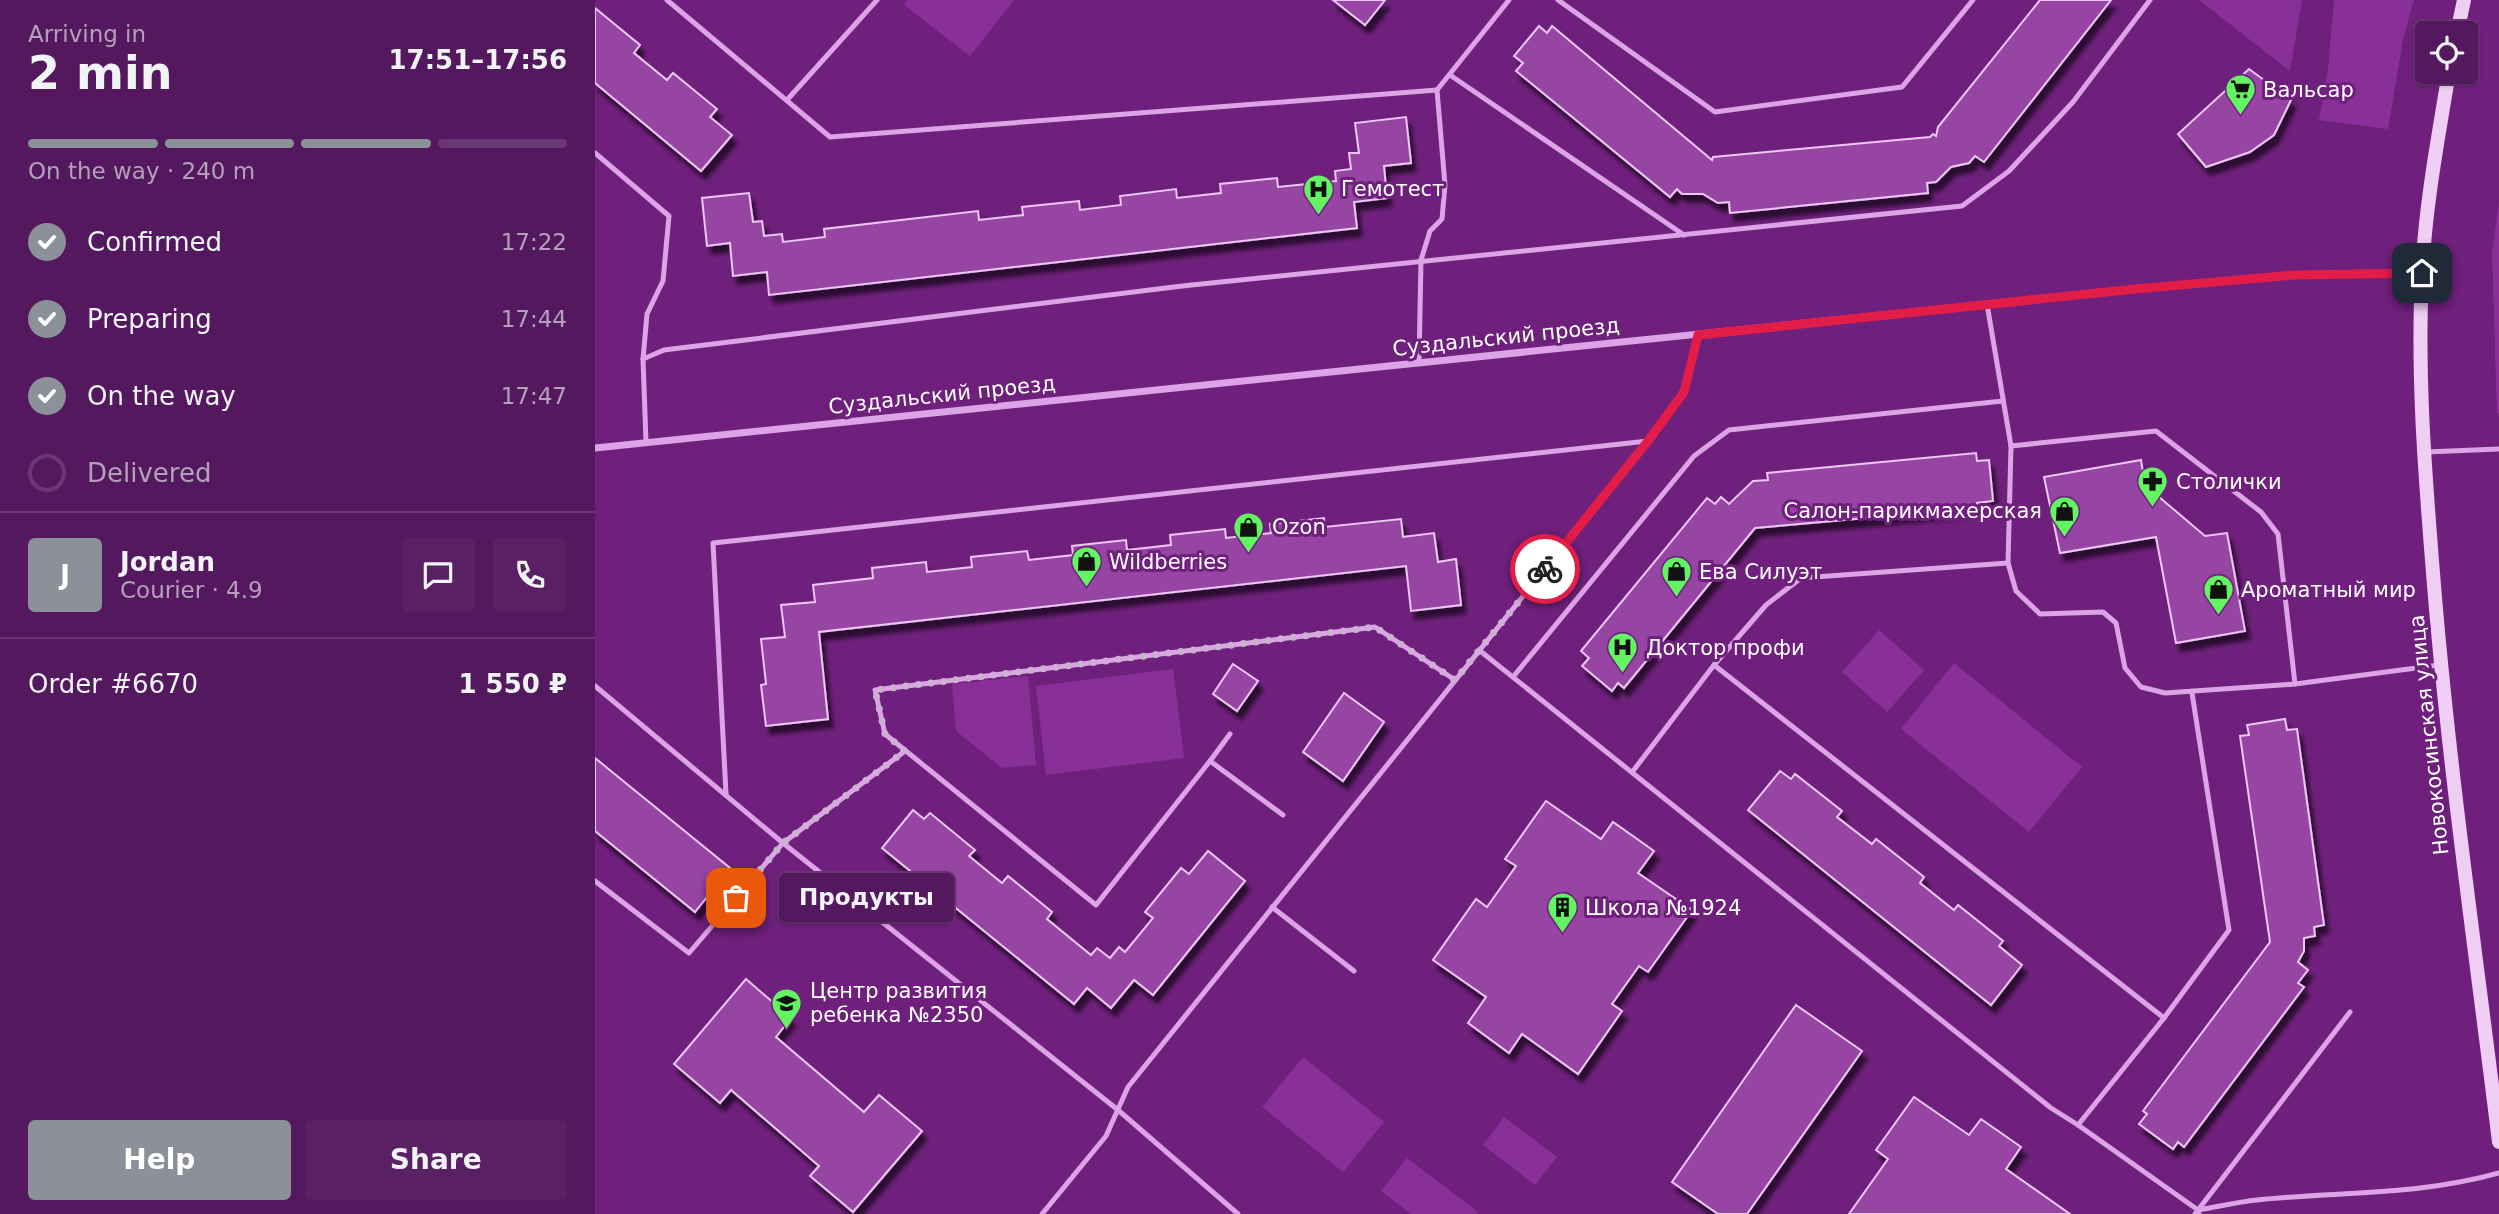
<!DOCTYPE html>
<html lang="en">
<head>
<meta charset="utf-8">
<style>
	body { margin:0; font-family:"DejaVu Sans",sans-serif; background:#592163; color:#f1f3f6; height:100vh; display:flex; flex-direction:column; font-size:26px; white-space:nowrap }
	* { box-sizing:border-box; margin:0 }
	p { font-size:23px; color:#b5a0bc }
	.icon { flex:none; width:38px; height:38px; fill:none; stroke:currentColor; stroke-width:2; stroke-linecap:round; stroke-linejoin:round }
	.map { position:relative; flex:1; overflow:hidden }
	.panel { display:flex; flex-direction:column; background:#53185d; width:595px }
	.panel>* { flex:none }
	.buttons { position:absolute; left:1820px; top:21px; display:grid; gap:14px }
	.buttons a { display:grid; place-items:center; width:63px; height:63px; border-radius:7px; background:#53185d; box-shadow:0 2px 5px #0004,0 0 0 2px #693772; font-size:35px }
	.pin { position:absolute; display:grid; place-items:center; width:60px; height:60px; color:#fff; margin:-30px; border-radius:14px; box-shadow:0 4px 10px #0006 }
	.courier { position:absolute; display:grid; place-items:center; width:70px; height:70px; margin:-35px; border:5px solid #e11d48; border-radius:50%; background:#fff; color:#222; box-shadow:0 2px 9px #0007 }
	.bubble { position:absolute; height:49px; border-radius:7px; background:#53185d; box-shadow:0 2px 5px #0004,0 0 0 2px #693772; font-size:23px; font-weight:600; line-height:49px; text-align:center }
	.overview em { font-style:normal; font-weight:600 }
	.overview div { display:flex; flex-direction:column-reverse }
	.overview { display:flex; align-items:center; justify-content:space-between; height:119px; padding:0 28px }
	h1 { font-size:46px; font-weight:600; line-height:52px }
	.bar { display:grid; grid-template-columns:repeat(4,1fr); gap:10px 7px; align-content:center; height:84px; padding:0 28px }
	.bar i { height:9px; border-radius:5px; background:#693772 }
	.bar .selected { background:#8c9099 }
	.bar p { grid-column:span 4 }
	.line { display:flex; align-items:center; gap:18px; padding:0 28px; border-top:2px solid #693772 }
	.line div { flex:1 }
	.round { display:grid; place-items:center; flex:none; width:74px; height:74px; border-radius:7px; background:#592163 }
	ol { padding:0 28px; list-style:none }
	li { display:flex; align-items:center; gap:21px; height:77px }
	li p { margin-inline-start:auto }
	li .icon { padding:7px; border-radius:50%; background:#8c9099; color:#fff; stroke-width:4 }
	li:last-child { color:#b5a0bc }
	li i { width:38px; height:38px; border:4px solid #693772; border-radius:50% }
	.action { display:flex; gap:14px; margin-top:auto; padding:14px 28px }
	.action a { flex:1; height:80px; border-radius:7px; background:#8c9099; color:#fff; font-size:28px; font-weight:600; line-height:80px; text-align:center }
	.action a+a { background:#592163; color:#f1f3f6 }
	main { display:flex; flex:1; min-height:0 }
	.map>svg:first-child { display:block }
	.green { fill:#883098 }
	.building { fill:#9645a3; stroke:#eec6f5; stroke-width:2; filter:url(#shadow) }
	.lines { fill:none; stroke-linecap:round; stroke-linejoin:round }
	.lane { stroke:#dca3e6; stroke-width:5 }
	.street { stroke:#dca3e6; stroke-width:7 }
	.secondary { stroke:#f0cdf5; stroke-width:14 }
	.done { stroke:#cdb1d1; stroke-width:7; stroke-dasharray:0 12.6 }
	.route { stroke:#e11d48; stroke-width:9 }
	.labels { text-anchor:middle; stroke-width:6; stroke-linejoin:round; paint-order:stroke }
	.poi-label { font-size:21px; fill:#fff; stroke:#6f207c; text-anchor:start }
	.street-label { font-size:21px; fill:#fff; stroke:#6f207c }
</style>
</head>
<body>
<main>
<section class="panel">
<div class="overview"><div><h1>2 min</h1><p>Arriving in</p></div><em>17:51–17:56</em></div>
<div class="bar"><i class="selected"></i><i class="selected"></i><i class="selected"></i><i></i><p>On the way · 240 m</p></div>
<ol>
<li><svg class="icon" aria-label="check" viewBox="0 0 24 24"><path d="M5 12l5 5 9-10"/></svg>Confirmed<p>17:22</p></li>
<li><svg class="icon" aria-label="check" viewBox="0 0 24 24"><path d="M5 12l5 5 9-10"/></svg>Preparing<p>17:44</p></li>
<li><svg class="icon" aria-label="check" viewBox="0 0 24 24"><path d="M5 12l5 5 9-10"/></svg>On the way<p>17:47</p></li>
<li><i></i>Delivered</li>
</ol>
<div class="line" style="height:126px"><b class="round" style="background:#8c9099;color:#fff">J</b><div><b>Jordan</b><p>Courier · 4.9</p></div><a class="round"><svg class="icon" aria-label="chat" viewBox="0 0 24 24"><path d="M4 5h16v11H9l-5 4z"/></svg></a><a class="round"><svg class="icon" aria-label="phone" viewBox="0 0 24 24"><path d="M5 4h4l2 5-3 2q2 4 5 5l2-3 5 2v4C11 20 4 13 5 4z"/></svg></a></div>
<div class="line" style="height:91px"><div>Order #6670</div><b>1 550 ₽</b></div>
<div class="action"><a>Help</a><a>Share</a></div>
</section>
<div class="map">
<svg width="1904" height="1214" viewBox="0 0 1904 1214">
	<defs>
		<filter id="shadow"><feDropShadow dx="4.5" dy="8" stdDeviation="2" flood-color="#0009"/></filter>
	</defs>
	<rect width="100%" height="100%" fill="#6f207c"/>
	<g class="green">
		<path d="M313 0H419L375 56 309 5Z"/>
		<path d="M1604 0H1707L1695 71Z"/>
		<path d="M1739 0H1819L1808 39 1793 129 1724 120 1733 70Z"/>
		<path d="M1904 203V413H1902L1897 253Z"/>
		<path d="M1284 630 1329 670 1292 712 1247 672Z"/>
		<path d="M1359 663 1487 767 1434 832 1306 729Z"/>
		<path d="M578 669 589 758 451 775 441 686Z"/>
		<path d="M433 676 441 765 407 768 361 731 357 684Z"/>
		<path d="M708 1057 789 1122 748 1172 667 1107Z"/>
		<path d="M909 1117 962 1157 940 1185 888 1145Z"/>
		<path d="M812 1158 883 1212 881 1214H816L786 1191Z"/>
	</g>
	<g class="building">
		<path d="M738 0H790L770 25Z"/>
		<path d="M1445 0H1516L1389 162 1380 156 1374 163 1356 167 1341 182 1332 183 1333 193 1135 213 1134 202 1123 203 1108 194H1087L1082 189 1075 197 921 71 928 63 919 56 944 26 952 33 957 26 1117 160 1118 157 1335 137 1338 134 1341 136 1343 127Z"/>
		<path d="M0 8 45 45 39 53 72 80 78 73 122 109 115 117 137 135 106 171 0 83Z"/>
		<path d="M1654 69 1696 100 1679 135 1655 152 1611 167 1583 134Z"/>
		<path d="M811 117 816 163 789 166 792 198 759 202 762 228 174 295 172 272 138 276 135 243 112 246 107 198 154 193 158 222 167 221 169 236 187 234 188 242 230 237 229 229 383 211 384 220 428 215 427 207 484 201 485 210 526 205 525 196 581 189 582 198 626 193 625 184 682 178 683 187 741 181 740 171 756 169 754 153H764L760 123Z"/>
		<path d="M1381 453 1382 461 1394 460 1398 501 1382 503V508L1160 528 1029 688 1023 683 1017 691 987 666 994 658 986 651 1112 498 1120 504 1126 497 1134 504 1158 481 1173 480 1172 473Z"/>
		<path d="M1546 460 1550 485 1610 536 1632 533 1650 631 1581 643 1561 537 1465 553 1449 477Z"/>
		<path d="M729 518 730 527 806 519 808 537 839 533 843 562 861 559 866 605 816 611 811 566 224 632 233 719 171 726 166 685 171 684 166 639 190 637 186 605 220 602 218 585 278 578 277 568 331 562 332 572 377 567 376 557 432 551 434 560 478 555 477 546 531 540 532 550 576 545 575 535 630 529 631 538 676 533 675 524Z"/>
		<path d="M638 664 663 681 642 711 618 694Z"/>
		<path d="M749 693 789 722 748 781 708 752Z"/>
		<path d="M1690 719 1692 730 1702 729 1729 925 1719 927 1720 936 1709 938V951L1703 962 1713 970 1703 983 1709 987 1589 1147 1583 1142 1578 1149 1544 1124 1552 1114 1548 1111 1675 942 1645 736 1654 735 1652 725Z"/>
		<path d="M0 758 135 868 100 912 0 831Z"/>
		<path d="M1185 771 1196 779 1200 774 1247 811 1242 817 1277 844 1281 839 1329 877 1325 883 1359 910 1363 905 1408 941 1404 946 1427 965 1396 1005 1153 810Z"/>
		<path d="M951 801 1006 839 1018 822 1059 851 1043 873 1097 910 1053 972 1044 966 1017 1004 1027 1011 983 1074 927 1034 914 1053 873 1023 891 997 838 960 881 899 892 907 921 866 910 859Z"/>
		<path d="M318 810 329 819 335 813 380 850 374 856 407 883 413 876 457 912 452 919 496 955 502 948 515 958 524 947 530 952 558 918 550 912 586 868 594 874 613 851 650 881 558 995 539 980 516 1008 492 988 479 1004 287 848Z"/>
		<path d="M151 979 196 1018 181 1037 269 1112 284 1095 327 1131 258 1212 215 1176 224 1166 136 1090 125 1103 79 1064Z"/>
		<path d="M1201 1005 1267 1051 1152 1214H1123L1077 1182Z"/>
		<path d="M1319 1097 1374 1135 1386 1119 1426 1147 1411 1169 1475 1214H1254L1293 1159 1281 1150Z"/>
	</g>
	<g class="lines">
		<g class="lane">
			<path d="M72 0 235 137 842 90"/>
			<path d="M963 0 1120 112 1307 87 1378 0"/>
			<path d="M855 75 1089 235"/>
			<path d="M192 100 282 0"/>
			<path d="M0 153 74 216 68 281 52 314 48 359 51 442"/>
			<path d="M1392 304 1416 446 1413 563 1421 591 1445 614 1508 612 1521 623 1530 668 1546 687 1570 693 1700 684 1844 665"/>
			<path d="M48 359 69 350 587 286 1367 206 1414 171 1478 102 1555 0"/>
			<path d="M824 363 826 260 835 231 847 219 850 185 842 90 914 0"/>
			<path d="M1416 446 1561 431 1666 512 1683 534 1700 684"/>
			<path d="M1831 452 1904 449"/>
			<path d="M884 650 1456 1108 1483 1125 1603 1210"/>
			<path d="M1119 665 1569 1018 1634 930 1597 693"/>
			<path d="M918 677 1099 456 1134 430 1408 401"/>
			<path d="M0 686 188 843 94 953 0 881"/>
			<path d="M310 751 188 843 523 1110 643 1214"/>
			<path d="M615 761 635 734"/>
			<path d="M1038 771 1119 665 1171 605 1206 578 1413 563"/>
			<path d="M131 794 118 543 1053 441"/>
			<path d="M688 815 615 761 501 905 290 734 280 690 780 627 860 680"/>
			<path d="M677 907 759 971"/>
			<path d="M1483 1125 1569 1018"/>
			<path d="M447 1214 511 1136 533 1087 1053 441 1089 392 1103 335"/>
			<path d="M1600 1214 1755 1012"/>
			<path d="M1604 1214 1603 1210C1622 1207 1642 1202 1662 1200 1744 1191 1823 1196 1904 1173"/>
		</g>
		<path class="street" d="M0 448 1540 289 1698 275 1827 273"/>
		<g class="secondary">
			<path d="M1862 33 1869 0"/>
			<path d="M1854 72C1843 139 1830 207 1827 275 1822 375 1830 473 1838 573 1853 763 1881 953 1904 1142"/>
		</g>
	</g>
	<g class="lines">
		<path class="done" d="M141 898 188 843 310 751 290 734 280 690 780 627 860 680 950 569"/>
		<path class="route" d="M950 569 1053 441 1089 392 1103 335 1540 289 1698 275 1827 273"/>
	</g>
	<defs>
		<symbol id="supermarket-pin" viewBox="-11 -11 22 30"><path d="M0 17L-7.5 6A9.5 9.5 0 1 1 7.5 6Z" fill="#63f464" stroke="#6f207c"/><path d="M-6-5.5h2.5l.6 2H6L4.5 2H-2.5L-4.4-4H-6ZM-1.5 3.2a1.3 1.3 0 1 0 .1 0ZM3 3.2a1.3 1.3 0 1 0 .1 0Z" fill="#111"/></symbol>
		<symbol id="hospital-pin" viewBox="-11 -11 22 30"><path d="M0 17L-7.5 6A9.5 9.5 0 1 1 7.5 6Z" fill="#63f464" stroke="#6f207c"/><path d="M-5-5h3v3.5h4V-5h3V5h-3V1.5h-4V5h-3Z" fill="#111"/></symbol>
		<symbol id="pharmacy-pin" viewBox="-11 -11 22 30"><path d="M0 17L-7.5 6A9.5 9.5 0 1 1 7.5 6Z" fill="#63f464" stroke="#6f207c"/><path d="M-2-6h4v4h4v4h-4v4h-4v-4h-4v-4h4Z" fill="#111"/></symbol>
		<symbol id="shop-pin" viewBox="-11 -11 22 30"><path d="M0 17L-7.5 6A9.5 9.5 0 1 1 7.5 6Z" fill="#63f464" stroke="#6f207c"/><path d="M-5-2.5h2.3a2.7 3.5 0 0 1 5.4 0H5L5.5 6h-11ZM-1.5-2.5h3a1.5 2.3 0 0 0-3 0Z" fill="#111"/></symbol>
		<symbol id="building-pin" viewBox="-11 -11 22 30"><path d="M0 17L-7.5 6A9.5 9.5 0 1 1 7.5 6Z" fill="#63f464" stroke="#6f207c"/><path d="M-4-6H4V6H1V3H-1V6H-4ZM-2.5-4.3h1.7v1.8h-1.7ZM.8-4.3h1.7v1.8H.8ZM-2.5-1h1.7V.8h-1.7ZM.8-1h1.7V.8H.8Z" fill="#111"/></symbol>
		<symbol id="school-pin" viewBox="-11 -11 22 30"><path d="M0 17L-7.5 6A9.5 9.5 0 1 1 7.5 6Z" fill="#63f464" stroke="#6f207c"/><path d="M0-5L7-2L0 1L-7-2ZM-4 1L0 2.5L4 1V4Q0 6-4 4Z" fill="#111"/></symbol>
	</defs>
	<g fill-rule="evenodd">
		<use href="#supermarket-pin" x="1628" y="72" width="35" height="47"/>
		<use href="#hospital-pin" x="706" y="172" width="35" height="47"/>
		<use href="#pharmacy-pin" x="1540" y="464" width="35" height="47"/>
		<use href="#shop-pin" x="1452" y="494" width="35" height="47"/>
		<use href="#shop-pin" x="636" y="510" width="35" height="47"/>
		<use href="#shop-pin" x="474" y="544" width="35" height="47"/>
		<use href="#shop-pin" x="1064" y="554" width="35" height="47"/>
		<use href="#shop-pin" x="1606" y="572" width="35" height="47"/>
		<use href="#hospital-pin" x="1010" y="630" width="35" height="47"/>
		<use href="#building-pin" x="950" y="890" width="35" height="47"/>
		<use href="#school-pin" x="174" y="986" width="35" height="47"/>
	</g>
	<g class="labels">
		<g class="poi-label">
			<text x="1668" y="97">Вальсар</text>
			<text x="746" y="196">Гемотест</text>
			<text x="1581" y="489">Столички</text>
			<text x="1447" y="518" text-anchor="end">Салон-парикмахерская</text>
			<text x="677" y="534">Ozon</text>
			<text x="514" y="569">Wildberries</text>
			<text x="1104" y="579">Ева Силуэт</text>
			<text x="1646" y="597">Ароматный мир</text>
			<text x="1051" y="655">Доктор профи</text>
			<text x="990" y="915">Школа №1924</text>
			<text x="215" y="998">Центр развития<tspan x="215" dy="24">ребенка №2350</tspan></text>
		</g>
		<g class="street-label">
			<text transform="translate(911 337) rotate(-6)" y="7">Суздальский проезд</text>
			<text transform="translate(347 395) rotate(-6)" y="7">Суздальский проезд</text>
			<text transform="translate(1834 735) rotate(-96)" y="7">Новокосинская улица</text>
		</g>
	</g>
</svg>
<div class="buttons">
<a><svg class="icon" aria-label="locate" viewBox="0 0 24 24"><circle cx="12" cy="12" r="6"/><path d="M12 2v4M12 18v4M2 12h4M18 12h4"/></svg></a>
</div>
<div class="pin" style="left:141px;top:898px;background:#ea580c"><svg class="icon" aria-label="bag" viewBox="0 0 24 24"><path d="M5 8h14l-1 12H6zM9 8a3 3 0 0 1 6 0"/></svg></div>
<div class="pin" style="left:1827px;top:273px;background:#1f2937"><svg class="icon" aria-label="home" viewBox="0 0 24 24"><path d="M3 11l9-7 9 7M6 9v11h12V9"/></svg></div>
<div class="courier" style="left:950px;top:569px"><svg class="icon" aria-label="bike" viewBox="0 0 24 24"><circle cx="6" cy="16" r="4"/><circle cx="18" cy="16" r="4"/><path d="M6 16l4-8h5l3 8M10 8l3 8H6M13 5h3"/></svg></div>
<div class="bubble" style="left:184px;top:873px;width:175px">Продукты</div>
</div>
</main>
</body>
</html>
